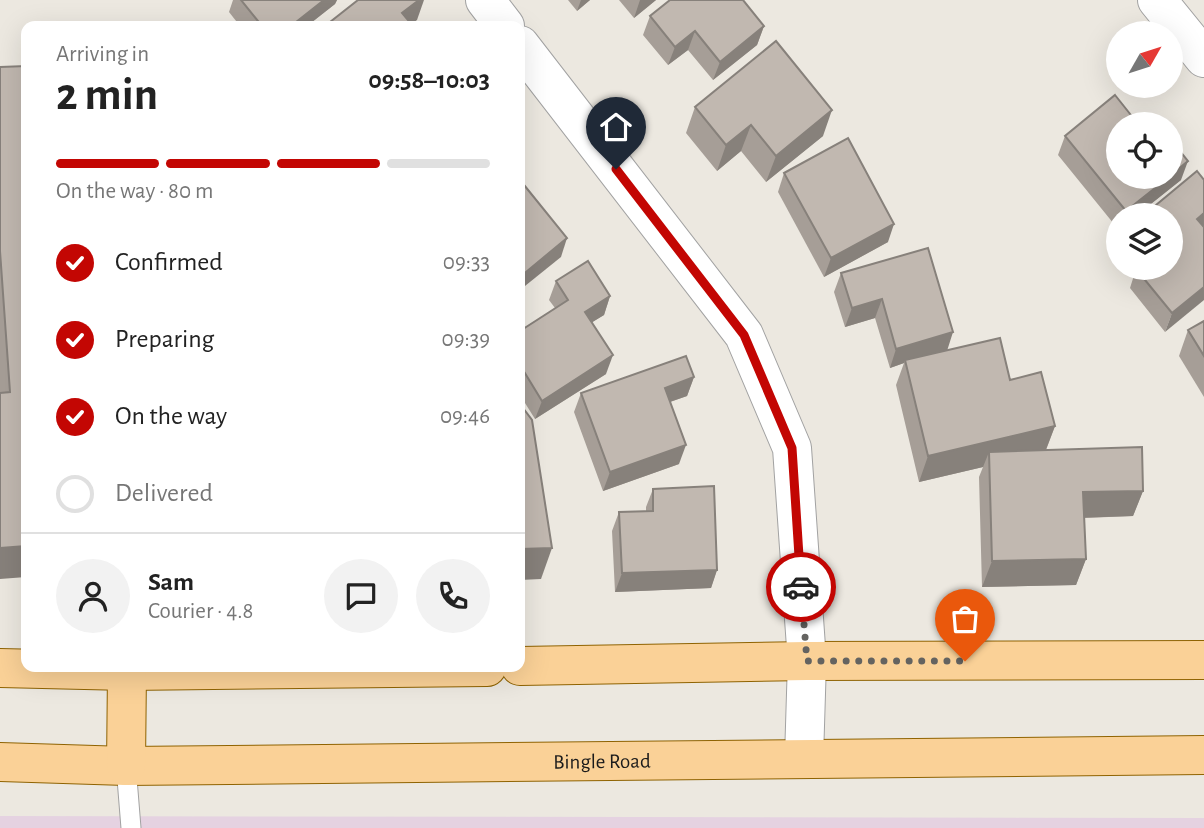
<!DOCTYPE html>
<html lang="en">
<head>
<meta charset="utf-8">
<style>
	body { margin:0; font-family:"Alegreya Sans",sans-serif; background:#f2f2f2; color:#222; height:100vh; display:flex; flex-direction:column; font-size:26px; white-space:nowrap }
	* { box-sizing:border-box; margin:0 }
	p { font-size:23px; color:#767676 }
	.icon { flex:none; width:38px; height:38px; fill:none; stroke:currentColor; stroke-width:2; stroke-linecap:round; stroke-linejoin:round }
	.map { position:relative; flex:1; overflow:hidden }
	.sheet { position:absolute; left:21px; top:21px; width:504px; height:651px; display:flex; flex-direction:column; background:#fff; border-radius:14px; box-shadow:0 7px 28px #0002 }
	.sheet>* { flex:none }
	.needle { width:46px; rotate:51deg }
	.tools { position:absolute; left:1106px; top:21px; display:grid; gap:14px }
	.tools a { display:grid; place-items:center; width:77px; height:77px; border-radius:50%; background:#fff; box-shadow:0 7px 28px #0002; font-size:35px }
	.pin { position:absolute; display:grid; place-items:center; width:60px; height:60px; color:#fff; margin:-72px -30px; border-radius:50% 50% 50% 0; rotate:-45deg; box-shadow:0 0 7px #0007 }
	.pin .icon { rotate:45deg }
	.courier { position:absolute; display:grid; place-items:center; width:70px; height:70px; margin:-35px; border:5px solid #c30603; border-radius:50%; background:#fff; color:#222; box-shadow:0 2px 9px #0007 }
	.overview em { font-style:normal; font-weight:600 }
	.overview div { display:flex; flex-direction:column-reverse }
	.overview { display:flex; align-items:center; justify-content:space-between; height:119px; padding:0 35px }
	h1 { font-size:46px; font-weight:600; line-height:52px }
	.bar { display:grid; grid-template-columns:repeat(4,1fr); gap:10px 7px; align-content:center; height:84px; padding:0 35px }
	.bar i { height:9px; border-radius:5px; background:#e0e0e0 }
	.bar .selected { background:#c30603 }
	.bar p { grid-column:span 4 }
	.line { display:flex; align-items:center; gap:18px; padding:0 35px; border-top:2px solid #e0e0e0 }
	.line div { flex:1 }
	.round { display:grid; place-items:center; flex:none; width:74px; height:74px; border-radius:37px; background:#f2f2f2 }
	ol { padding:0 35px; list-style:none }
	li { display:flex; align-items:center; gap:21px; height:77px }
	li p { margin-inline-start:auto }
	li .icon { padding:7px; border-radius:50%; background:#c30603; color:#fff; stroke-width:4 }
	li:last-child { color:#767676 }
	li i { width:38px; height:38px; border:4px solid #e0e0e0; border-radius:50% }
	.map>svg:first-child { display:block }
	.industrial { fill:#e5d2e1 }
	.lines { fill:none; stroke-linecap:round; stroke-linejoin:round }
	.service-casing { stroke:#a2a2a2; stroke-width:21 }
	.minor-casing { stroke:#a2a2a2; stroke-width:40 }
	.primary-casing { stroke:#8f6302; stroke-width:40 }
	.service { stroke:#fff; stroke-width:19 }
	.minor { stroke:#fff; stroke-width:38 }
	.primary { stroke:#fad197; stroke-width:38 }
	.wall { fill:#a69e97 }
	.shaded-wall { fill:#87817b }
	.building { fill:#c1b8b0; stroke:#87817b; stroke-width:2 }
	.done { stroke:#646360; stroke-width:7; stroke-dasharray:0 12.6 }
	.route { stroke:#c30603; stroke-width:9 }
	.labels { text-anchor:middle; stroke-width:5; stroke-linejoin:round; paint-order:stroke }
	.street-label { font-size:21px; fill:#1b1b1b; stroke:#fff }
</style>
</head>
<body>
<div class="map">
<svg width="1204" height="828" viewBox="0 0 1204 828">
	<rect width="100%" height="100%" fill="#ece8e0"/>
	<path class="industrial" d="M0 816 1204 818V828H0Z"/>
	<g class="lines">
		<defs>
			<path id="service" d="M126 766 131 828"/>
			<g id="minor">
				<path d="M485 0 505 26"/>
				<path d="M1157 0 1204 58"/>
				<path d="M520 45 744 335 792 448 807 661 804 758"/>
			</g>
			<g id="primary">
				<path d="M520 666 807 661 1204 660"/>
				<path d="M0 668 127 671 487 667"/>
				<path id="s1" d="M0 762 126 766 1204 755"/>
				<path d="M126 766 127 671"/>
			</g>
		</defs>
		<use href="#service" class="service-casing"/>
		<use href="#minor" class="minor-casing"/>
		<use href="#primary" class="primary-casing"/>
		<use href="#service" class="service"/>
		<use href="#minor" class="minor"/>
		<use href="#primary" class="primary"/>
	</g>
	<g class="wall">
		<path d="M233 0H337L335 4 307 26H240L229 12Z"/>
		<path d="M568 0H590L577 11Z"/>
		<path d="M619 0H656L634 18Z"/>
		<path d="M650 16 764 26 757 45 713 80 688 50 668 65 643 35Z"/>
		<path d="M26 66 0 579V67Z"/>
		<path d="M695 107 823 136 766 182 741 151 717 171 686 133Z"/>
		<path d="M1065 136 1181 180 1137 215H1118V229L1058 155Z"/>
		<path d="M784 173 888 242 824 277 778 192Z"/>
		<path d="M1204 180V227L1165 332 1130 288 1136 269 1171 268Z"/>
		<path d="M928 248 947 350 1010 380 1055 426 1046 450 1143 491 1133 516 1084 518 1086 559 1076 585 982 587 979 477 983 467 919 482 896 385 904 363 890 368 875 318 845 327 834 292 841 273Z"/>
		<path d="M556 281 610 296 604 315 592 322 606 374 535 419 520 395V331L555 308 549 300Z"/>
		<path d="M1204 321V397L1179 356 1188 330Z"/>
		<path d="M694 377 687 396 670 402 679 464 603 491 574 412 581 393Z"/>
		<path d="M653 489 717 570 711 588 615 592 612 531 619 512 646 511V507Z"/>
	</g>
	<g class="shaded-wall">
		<path d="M324 0H337L335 4 307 26H291Z"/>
		<path d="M419 0H424L417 20 409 26 402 13Z"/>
		<path d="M581 0H590L577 11Z"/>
		<path d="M640 0H656L634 18Z"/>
		<path d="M764 26 757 45 713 80 720 62Z"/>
		<path d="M695 31 688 50 668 65 675 47Z"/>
		<path d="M832 110 823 136 766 182 776 156Z"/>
		<path d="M751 125 741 151 717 171 726 145Z"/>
		<path d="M1188 161 1181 180 1137 215H1124L1126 211 1169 177H1171V175Z"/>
		<path d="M1204 213V226L1190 237 1197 219Z"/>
		<path d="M894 224 888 242 824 277 831 258Z"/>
		<path d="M567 238 561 257 520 290V277Z"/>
		<path d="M1204 287V300L1165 332 1172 313Z"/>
		<path d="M610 296 604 315 578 331 585 312Z"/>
		<path d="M882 299 875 318 845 327 852 308Z"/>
		<path d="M953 332 947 351 905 360 904 363 890 368 896 349Z"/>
		<path d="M613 355 606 374 535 419 542 401Z"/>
		<path d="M694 377 687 396 658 406 665 388Z"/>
		<path d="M1055 426 1045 452H989L983 467 919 482 928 456Z"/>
		<path d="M686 445 679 464 603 491 610 472Z"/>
		<path d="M1143 491 1133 516 1074 518 1083 492Z"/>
		<path d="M26 546V577L0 579V548Z"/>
		<path d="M552 548 541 579 520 580V549Z"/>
		<path d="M1086 559 1076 585 982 587 992 561Z"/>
		<path d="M717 570 711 588 615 592 622 573Z"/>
	</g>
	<g class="building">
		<path d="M241 0H324L291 26H262Z"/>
		<path d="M358 0H419L402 13 413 26H325Z"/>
		<path d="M670 0H743L764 26 720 62 695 31 675 47 650 16Z"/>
		<path d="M776 41 832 110 776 156 751 125 726 145 695 107Z"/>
		<path d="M26 66V546L0 548V393L10 392 0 251V67Z"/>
		<path d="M1115 95 1138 124H1118V177H1169L1126 211 1065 136Z"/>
		<path d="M848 138 894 224 831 258 784 173Z"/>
		<path d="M1171 140 1188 161 1171 175Z"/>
		<path d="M1197 171 1204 180V213L1197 219 1204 227V287L1172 313 1136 269 1138 268H1171V215H1144Z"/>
		<path d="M520 180 567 238 520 277Z"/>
		<path d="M928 248 953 332 896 349 882 299 852 308 841 273Z"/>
		<path d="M588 261 610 296 585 312 613 355 542 401 520 365V331L568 300 556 281Z"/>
		<path d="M1204 321V356L1188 330Z"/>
		<path d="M1000 338 1010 380 1041 372 1055 426 928 456 905 360Z"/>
		<path d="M686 356 694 377 665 388 686 445 610 472 581 393Z"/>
		<path d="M520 404 532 420 552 548 520 549Z"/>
		<path d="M1142 447 1143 491 1083 492 1086 559 992 561 989 452Z"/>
		<path d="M714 486 717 570 622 573 619 512 653 511V489Z"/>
	</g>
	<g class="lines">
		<path class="done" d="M801 587 807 661H965"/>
		<path class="route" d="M616 169 744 335 792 448 801 587"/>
	</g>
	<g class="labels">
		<g class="street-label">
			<text dy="7" stroke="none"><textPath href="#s1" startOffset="602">Bingle Road</textPath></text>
		</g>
	</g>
</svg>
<div class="tools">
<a><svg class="needle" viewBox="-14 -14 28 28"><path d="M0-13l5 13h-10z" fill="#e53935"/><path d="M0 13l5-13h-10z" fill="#767676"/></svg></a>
<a><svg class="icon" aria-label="locate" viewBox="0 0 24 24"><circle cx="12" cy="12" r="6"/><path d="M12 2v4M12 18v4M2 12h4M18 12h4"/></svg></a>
<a><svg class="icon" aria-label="layers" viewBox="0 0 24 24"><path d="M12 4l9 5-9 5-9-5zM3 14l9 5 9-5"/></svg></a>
</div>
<div class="pin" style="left:965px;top:661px;background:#ea580c"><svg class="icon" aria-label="bag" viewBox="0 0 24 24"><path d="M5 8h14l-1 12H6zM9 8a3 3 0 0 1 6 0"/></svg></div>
<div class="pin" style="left:616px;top:169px;background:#1f2937"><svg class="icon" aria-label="home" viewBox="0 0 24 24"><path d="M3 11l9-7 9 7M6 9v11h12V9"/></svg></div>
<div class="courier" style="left:801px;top:587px"><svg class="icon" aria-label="car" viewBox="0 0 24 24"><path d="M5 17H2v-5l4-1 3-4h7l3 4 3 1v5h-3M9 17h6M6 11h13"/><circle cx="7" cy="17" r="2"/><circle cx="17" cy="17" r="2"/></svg></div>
<section class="sheet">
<div class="overview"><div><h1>2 min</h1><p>Arriving in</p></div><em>09:58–10:03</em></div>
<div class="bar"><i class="selected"></i><i class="selected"></i><i class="selected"></i><i></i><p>On the way · 80 m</p></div>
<ol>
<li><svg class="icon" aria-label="check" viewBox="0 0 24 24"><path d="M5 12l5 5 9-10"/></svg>Confirmed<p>09:33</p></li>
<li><svg class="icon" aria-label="check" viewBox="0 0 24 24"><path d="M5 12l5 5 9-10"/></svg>Preparing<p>09:39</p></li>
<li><svg class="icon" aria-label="check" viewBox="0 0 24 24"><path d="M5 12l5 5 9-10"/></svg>On the way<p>09:46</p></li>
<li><i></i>Delivered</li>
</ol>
<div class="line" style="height:126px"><a class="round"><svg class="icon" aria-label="person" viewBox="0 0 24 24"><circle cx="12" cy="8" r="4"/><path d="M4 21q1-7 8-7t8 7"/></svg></a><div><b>Sam</b><p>Courier · 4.8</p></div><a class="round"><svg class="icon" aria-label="chat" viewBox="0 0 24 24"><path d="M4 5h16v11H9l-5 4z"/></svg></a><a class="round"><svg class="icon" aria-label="phone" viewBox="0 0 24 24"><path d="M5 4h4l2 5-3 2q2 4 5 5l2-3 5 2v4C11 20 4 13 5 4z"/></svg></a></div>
</section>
</div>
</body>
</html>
